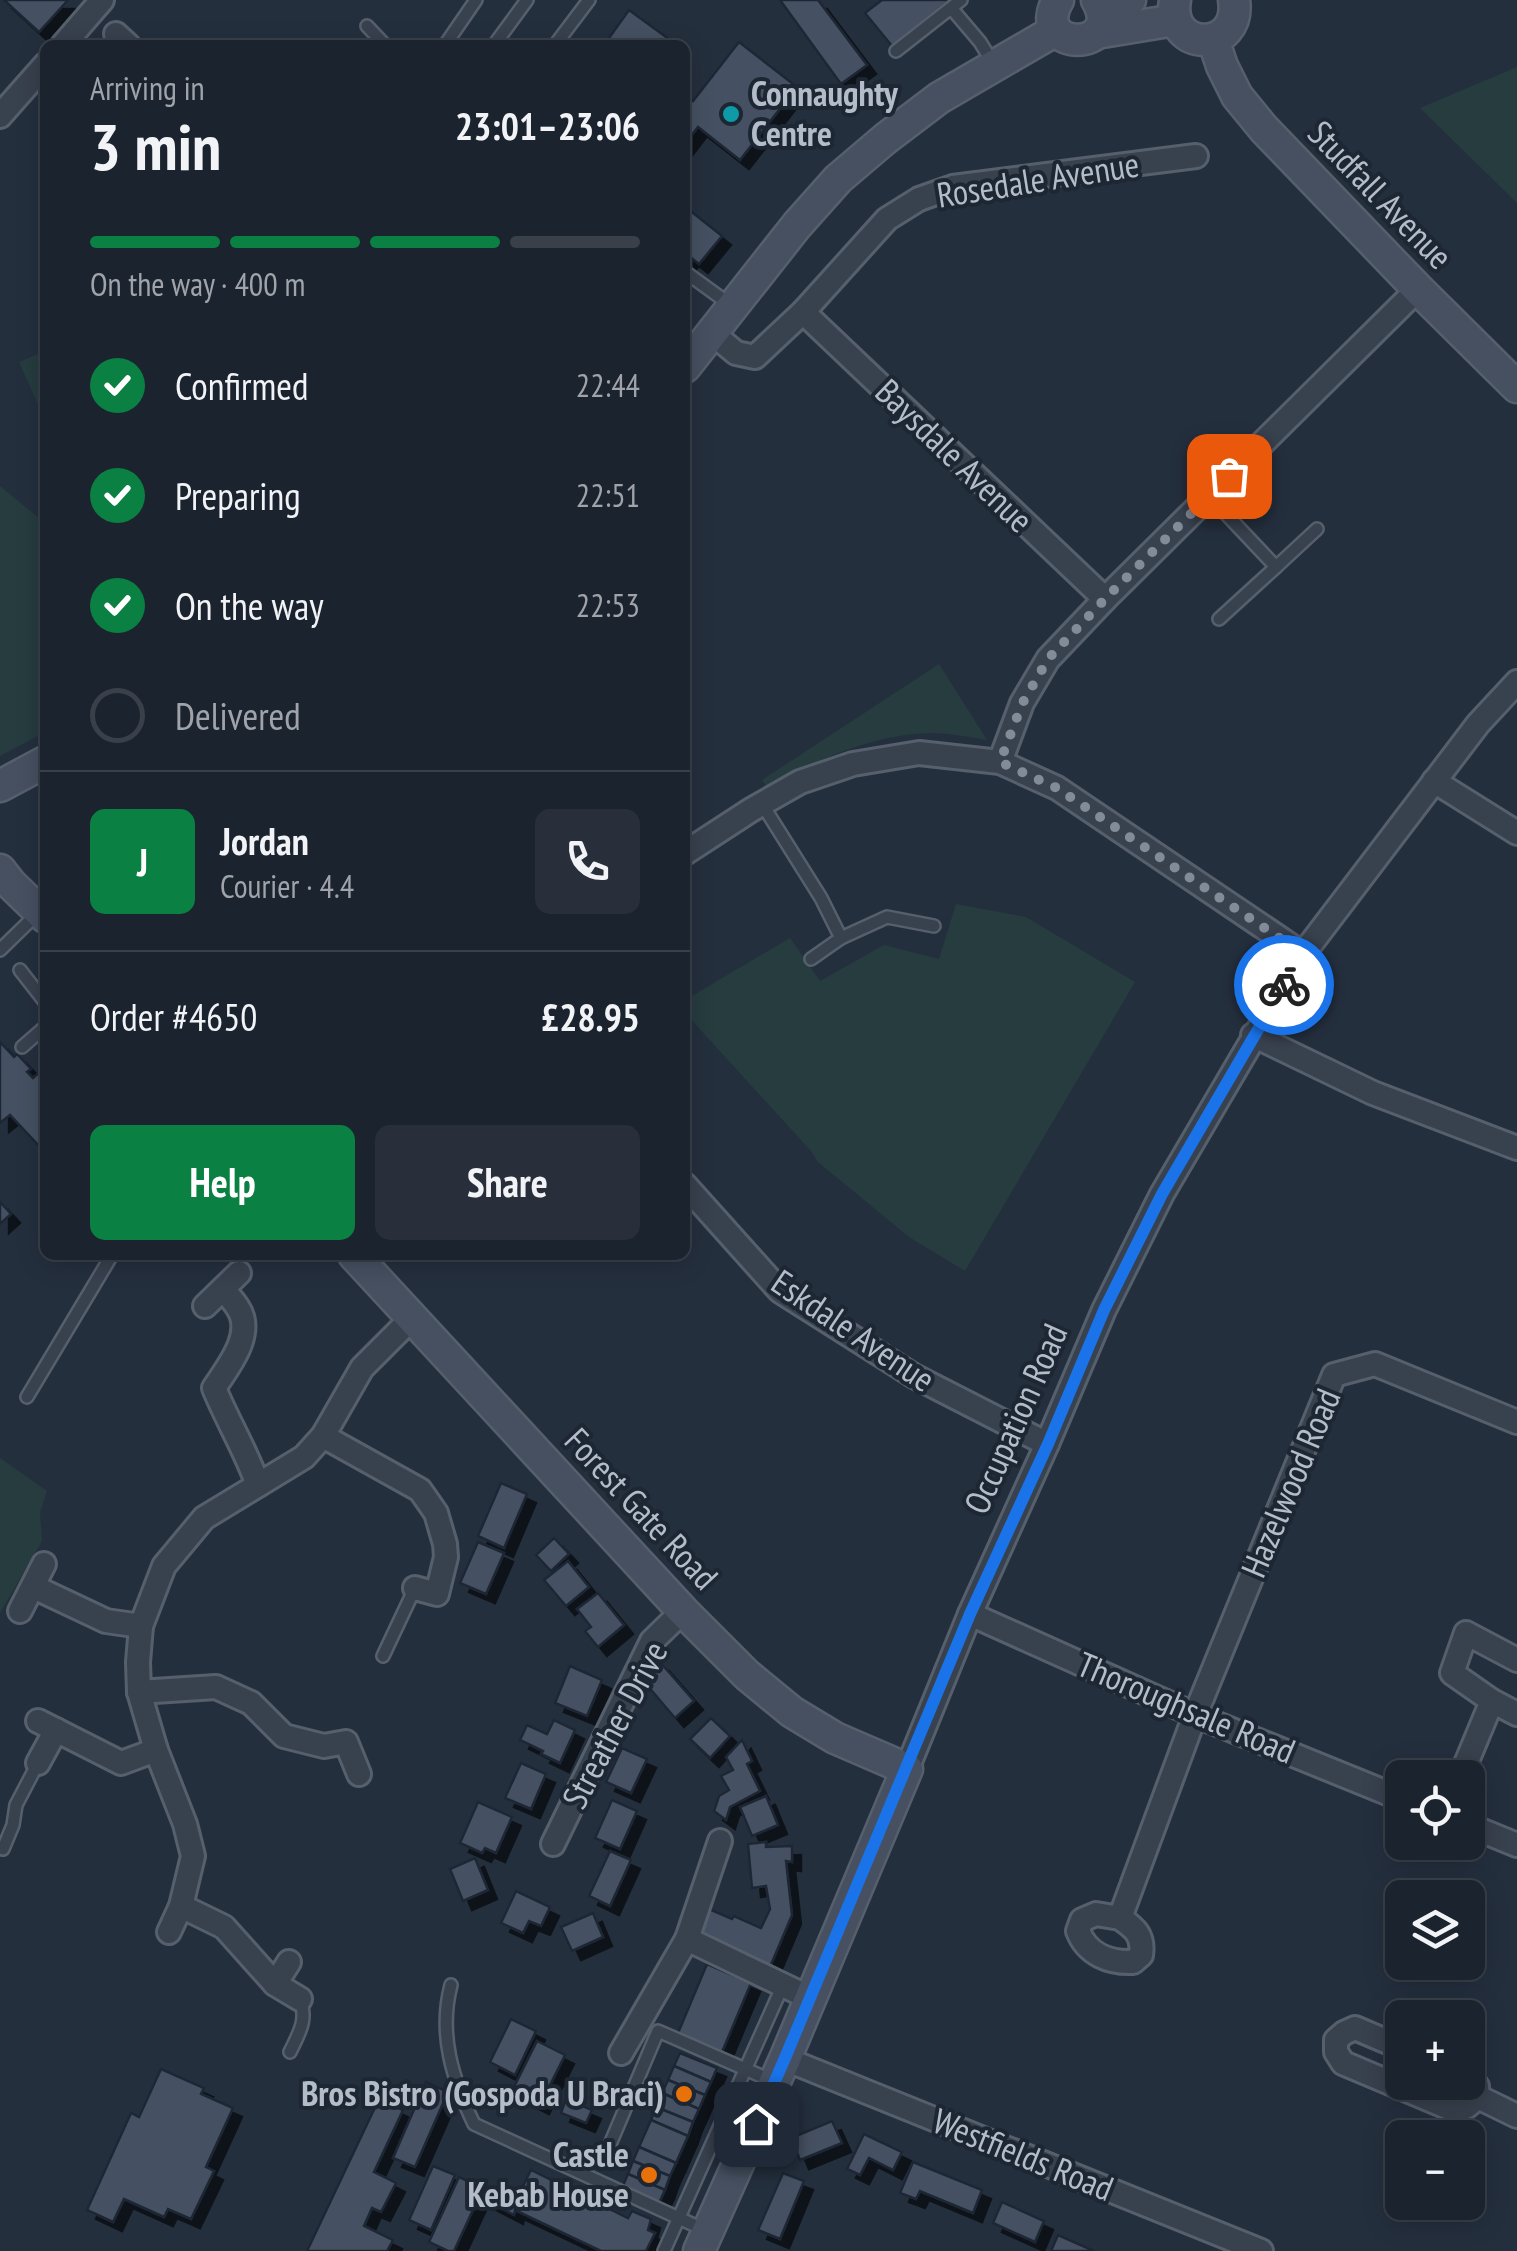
<!DOCTYPE html>
<html lang="en">
<head>
<meta charset="utf-8">
<style>
	body { margin:0; font-family:"PT Sans Narrow",sans-serif; background:#282f3a; color:#f1f3f6; height:100vh; display:flex; flex-direction:column; font-size:38px; white-space:nowrap }
	* { box-sizing:border-box; margin:0 }
	p { font-size:32px; color:#a0a4aa }
	.icon { flex:none; width:55px; height:55px; fill:none; stroke:currentColor; stroke-width:2; stroke-linecap:round; stroke-linejoin:round }
	.map { position:relative; flex:1; overflow:hidden }
	.drawer { position:absolute; left:40px; top:40px; width:650px; height:1220px; display:flex; flex-direction:column; background:#1b232e; border-radius:15px; box-shadow:0 5px 25px #0003,0 0 0 2px #39404a }
	.drawer>* { flex:none }
	.controls { position:absolute; left:1385px; top:1760px; display:grid; gap:20px }
	.controls a { display:grid; place-items:center; width:100px; height:100px; border-radius:15px; background:#1b232e; box-shadow:0 5px 25px #0003,0 0 0 2px #39404a; font-size:50px }
	.pin { position:absolute; display:grid; place-items:center; width:85px; height:85px; color:#fff; margin:-42px; border-radius:20px; box-shadow:0 5px 15px #0006 }
	.courier { position:absolute; display:grid; place-items:center; width:100px; height:100px; margin:-50px; border:8px solid #1a73e8; border-radius:50%; background:#fff; color:#222; box-shadow:0 2px 12px #0007 }
	.overview em { font-style:normal; font-weight:800 }
	.overview div { display:flex; flex-direction:column-reverse }
	.overview { display:flex; align-items:center; justify-content:space-between; height:170px; padding:0 50px }
	h1 { font-size:65px; font-weight:800; line-height:75px }
	.bar { display:grid; grid-template-columns:repeat(4,1fr); gap:15px 10px; align-content:center; height:120px; padding:0 50px }
	.bar i { height:12px; border-radius:8px; background:#39404a }
	.bar .on { background:#0b8043 }
	.bar p { grid-column:span 4 }
	.line { display:flex; align-items:center; gap:25px; padding:0 50px; border-top:2px solid #39404a }
	.line div { flex:1 }
	.round { display:grid; place-items:center; flex:none; width:105px; height:105px; border-radius:15px; background:#282f3a }
	ol { padding:0 50px; list-style:none }
	li { display:flex; align-items:center; gap:30px; height:110px }
	li p { margin-inline-start:auto }
	li .icon { padding:10px; border-radius:50%; background:#0b8043; color:#fff; stroke-width:4 }
	li:last-child { color:#a0a4aa }
	li i { width:55px; height:55px; border:5px solid #39404a; border-radius:50% }
	.action { display:flex; gap:20px; margin-top:auto; padding:20px 50px }
	.action a { flex:1; height:115px; border-radius:15px; background:#0b8043; color:#fff; font-size:40px; font-weight:800; line-height:115px; text-align:center }
	.action a+a { background:#282f3a; color:#f1f3f6 }
	.map>svg:first-child { display:block }
	.green { fill:#263c3f }
	.building { fill:#455162; stroke:#1f2835; stroke-width:2.5; filter:url(#shadow) }
	.lines { fill:none; stroke-linecap:round; stroke-linejoin:round }
	.lane-casing { stroke:#565f6c; stroke-width:16 }
	.street-casing { stroke:#565f6c; stroke-width:28 }
	.secondary-casing { stroke:#565f6c; stroke-width:35 }
	.lane { stroke:#38414e; stroke-width:11 }
	.street { stroke:#38414e; stroke-width:22 }
	.secondary { stroke:#465061; stroke-width:30 }
	.done { stroke:#828b98; stroke-width:10; stroke-dasharray:0 18 }
	.route { stroke:#1a73e8; stroke-width:12 }
	.culture-dot { fill:#0f9aa8; stroke:#1d2633; stroke-width:4 }
	.food-dot { fill:#e8710a; stroke:#1d2633; stroke-width:4 }
	.labels { text-anchor:middle; stroke-width:8; stroke-linejoin:round; paint-order:stroke }
	.poi-label { font-size:35px; font-weight:bold; fill:#b4bcc9; stroke:#1d2633; text-anchor:end }
	.street-label { font-size:35px; fill:#b4bcc9; stroke:#1d2633 }
</style>
</head>
<body>
<div class="map">
<svg width="1517" height="2251" viewBox="0 0 1517 2251">
	<defs>
		<filter id="shadow"><feDropShadow dx="9" dy="9" stdDeviation="0" flood-color="#0009"/></filter>
	</defs>
	<rect width="100%" height="100%" fill="#242f3e"/>
	<g class="green">
		<path d="M1517 67V203L1420 108Z"/>
		<path d="M45 351V420L19 362Z"/>
		<path d="M0 486 45 523V732L0 756Z"/>
		<path d="M939 664 987 740C969 737 950 733 932 733 874 734 817 759 768 788L762 780Z"/>
		<path d="M956 904 1026 917 1135 982 965 1271 909 1237 818 1162 811 1151 685 1013V1000L790 938 820 981 884 945 939 959Z"/>
		<path d="M0 1458 47 1491 40 1512 42 1541 0 1613Z"/>
	</g>
	<g class="building">
		<path d="M4 0H68L39 32Z"/>
		<path d="M780 0H818L867 65 841 84Z"/>
		<path d="M882 0H950L892 46 865 13Z"/>
		<path d="M629 10 677 45H604Z"/>
		<path d="M739 42 797 87 740 160 698 127 685 144V95L693 101Z"/>
		<path d="M688 209 722 236 699 264 690 257 685 263V212Z"/>
		<path d="M0 1042 14 1057 17 1054 31 1069 27 1072 33 1078 45 1067V1146L42 1149 10 1115 0 1123Z"/>
		<path d="M0 1202 11 1214 0 1224Z"/>
		<path d="M501 1483 527 1494 504 1548 478 1536Z"/>
		<path d="M554 1538 569 1554 551 1571 536 1555Z"/>
		<path d="M478 1542 504 1553 486 1594 460 1583Z"/>
		<path d="M568 1561 589 1587 566 1606 544 1580Z"/>
		<path d="M598 1593 624 1625 598 1647 585 1631 591 1627 577 1609Z"/>
		<path d="M660 1662 694 1701 675 1718 641 1678Z"/>
		<path d="M570 1666 602 1680 587 1716 555 1703Z"/>
		<path d="M711 1718 730 1736 710 1758 690 1739Z"/>
		<path d="M554 1720 575 1730 560 1763 541 1754 543 1751 520 1740 527 1725 547 1734Z"/>
		<path d="M742 1740 752 1761 747 1764 760 1791 730 1807 726 1820 714 1811 719 1796 729 1790 721 1776 733 1770 726 1757Z"/>
		<path d="M622 1748 647 1759 631 1793 606 1782Z"/>
		<path d="M521 1763 546 1774 531 1809 505 1798Z"/>
		<path d="M766 1796 778 1825 752 1836 740 1807Z"/>
		<path d="M612 1800 637 1811 620 1849 595 1838Z"/>
		<path d="M478 1802 512 1817 496 1853 485 1848 482 1853 460 1843Z"/>
		<path d="M766 1842V1847L792 1846V1862L786 1861 792 1915 770 1967 698 1936 709 1909 732 1919 734 1916 761 1928 770 1909 766 1886 752 1888 748 1844Z"/>
		<path d="M610 1851 631 1860 610 1906 589 1896Z"/>
		<path d="M475 1858 488 1890 463 1901 450 1869Z"/>
		<path d="M516 1891 550 1907 541 1926 529 1921 523 1933 501 1923Z"/>
		<path d="M593 1913 603 1937 572 1951 561 1927Z"/>
		<path d="M707 1964 751 1983 722 2052 678 2033Z"/>
		<path d="M511 2019 536 2031 515 2075 490 2062Z"/>
		<path d="M537 2041 565 2055 540 2105 512 2091Z"/>
		<path d="M680 2053 717 2068 711 2082 674 2066Z"/>
		<path d="M674 2066 711 2082 705 2095 668 2080Z"/>
		<path d="M161 2069 204 2088 201 2094 233 2108 206 2167 214 2171 191 2219 168 2209 164 2217 124 2199 113 2222 87 2210 131 2113 139 2117Z"/>
		<path d="M668 2080 705 2095 699 2109 662 2093Z"/>
		<path d="M426 2082 448 2092 415 2167 393 2158Z"/>
		<path d="M662 2093 699 2109 693 2122 656 2107Z"/>
		<path d="M379 2099 403 2110 374 2172 396 2183 381 2212 372 2208 364 2226 393 2240 387 2251H307Z"/>
		<path d="M566 2099 592 2110 586 2123 561 2113Z"/>
		<path d="M656 2107 693 2122 688 2136 651 2120Z"/>
		<path d="M651 2120 688 2136 676 2163 639 2147Z"/>
		<path d="M832 2121 842 2143 800 2160 791 2138Z"/>
		<path d="M864 2134 902 2152 893 2170 869 2158 860 2175 847 2169Z"/>
		<path d="M639 2147 676 2163 670 2176 633 2161Z"/>
		<path d="M633 2161 670 2176 665 2190 628 2174Z"/>
		<path d="M913 2162 982 2190 973 2213 920 2191 916 2199 900 2193Z"/>
		<path d="M433 2166 455 2175 431 2230 409 2220Z"/>
		<path d="M531 2170 628 2218 632 2211 651 2219 648 2230 655 2233 646 2251H601L515 2210 514 2215 487 2201 492 2189 515 2202Z"/>
		<path d="M783 2173 804 2181 780 2239 758 2230Z"/>
		<path d="M628 2174 665 2190 659 2203 622 2188Z"/>
		<path d="M459 2177 483 2188 454 2251H448L429 2242Z"/>
		<path d="M1002 2202 1044 2221 1035 2242 993 2223Z"/>
		<path d="M1058 2235 1094 2251H1051Z"/>
	</g>
	<g class="lines">
		<defs>
			<g id="lane">
				<path d="M952 9 980 42 993 63"/>
				<path d="M367 26 385 45"/>
				<path d="M445 45 476 0"/>
				<path d="M494 45 527 0"/>
				<path d="M555 45 589 0"/>
				<path d="M896 51 961 0"/>
				<path d="M688 274 732 306"/>
				<path d="M1209 496 1276 567 1219 619"/>
				<path d="M1276 567 1317 529"/>
				<path d="M762 804 821 898 841 938"/>
				<path d="M0 950 39 912"/>
				<path d="M811 959 841 938 887 917 934 926"/>
				<path d="M20 970 45 1002"/>
				<path d="M22 1047 45 1027"/>
				<path d="M27 1397 112 1255"/>
				<path d="M383 1656 415 1588"/>
				<path d="M3 1849 13 1825 16 1805 38 1763"/>
				<path d="M451 1985C438 2035 453 2080 474 2124L707 2231"/>
				<path d="M290 2052C299 2033 308 2020 300 1999"/>
				<path d="M608 2149 658 2031 775 2082"/>
				<path d="M664 2251 783 1985"/>
			</g>
			<g id="street">
				<path d="M116 34 128 45"/>
				<path d="M63 45 102 0"/>
				<path d="M0 116 45 65"/>
				<path d="M803 312 1105 599"/>
				<path d="M712 333 736 353 755 357 803 312 887 219 919 199 953 187 1196 156"/>
				<path d="M1000 762 1022 703 1048 659 1105 599 1418 289"/>
				<path d="M1434 781 1517 833"/>
				<path d="M685 853 751 810 800 782 853 764 919 753 1000 762 1057 788 1303 954"/>
				<path d="M1253 1035 1373 1093 1517 1148"/>
				<path d="M685 1185 780 1291 914 1376 1047 1444"/>
				<path d="M223 1289C228 1295 234 1301 238 1308 255 1334 228 1367 214 1388 228 1422 246 1451 258 1485"/>
				<path d="M205 1306 239 1273"/>
				<path d="M323 1436 420 1490 436 1513 445 1544 446 1557 437 1594 415 1588"/>
				<path d="M34 1587 106 1621 141 1626"/>
				<path d="M20 1611 44 1564"/>
				<path d="M970 1614 1195 1715 1402 1799"/>
				<path d="M139 1692 216 1687 251 1703 284 1736 324 1746 346 1742 359 1774"/>
				<path d="M1492 1701 1517 1714"/>
				<path d="M38 1721 121 1763 156 1750"/>
				<path d="M38 1763 56 1730"/>
				<path d="M907 1769 970 1614 1047 1444 1104 1310 1162 1194 1303 954 1478 724 1517 682"/>
				<path d="M1460 1778 1492 1701 1452 1673 1466 1633 1517 1660"/>
				<path d="M1468 1825 1517 1845"/>
				<path d="M553 1844 652 1641 683 1611"/>
				<path d="M181 1906 224 1927 275 1984 300 1999"/>
				<path d="M1120 1918 1096 1914 1082 1920 1078 1931C1087 1954 1109 1963 1133 1962L1141 1955C1144 1936 1135 1928 1120 1918L1195 1715 1334 1375 1375 1364 1517 1422"/>
				<path d="M169 1932 181 1906 193 1856 185 1824 156 1750 139 1692 138 1662 141 1626 164 1566 204 1518 304 1457 323 1436 362 1368 412 1318"/>
				<path d="M687 1939 720 1841"/>
				<path d="M275 1984 289 1962"/>
				<path d="M1402 2048 1355 2028 1344 2033 1336 2040V2052L1343 2063 1452 2109 1466 2107 1478 2097"/>
				<path d="M621 2053 687 1939 810 1998"/>
				<path d="M785 2059 1261 2251"/>
				<path d="M1468 2075 1477 2086 1478 2097 1517 2116"/>
			</g>
			<g id="secondary">
				<path d="M1058 0C1028 53 1127 53 1097 0"/>
				<path d="M1175 0C1166 53 1242 53 1234 0"/>
				<path d="M1099 2 1130 0"/>
				<path d="M1096 33 1175 20"/>
				<path d="M1213 39 1222 66 1237 96 1264 129 1418 289 1517 387"/>
				<path d="M685 367 797 225 838 179 885 139 939 98 1056 30"/>
				<path d="M0 786 45 762"/>
				<path d="M0 870 11 884 45 917"/>
				<path d="M354 1255 683 1611 747 1675 792 1712 835 1738 907 1769 785 2059 699 2251"/>
			</g>
		</defs>
		<use href="#lane" class="lane-casing"/>
		<use href="#street" class="street-casing"/>
		<use href="#secondary" class="secondary-casing"/>
		<use href="#lane" class="lane"/>
		<use href="#street" class="street"/>
		<use href="#secondary" class="secondary"/>
	</g>
	<g class="lines">
		<path class="done" d="M1229 476 1105 599 1048 659 1022 704 1000 762 1057 788 1303 954 1284 985"/>
		<path class="route" d="M756 2124 785 2058 970 1614 1048 1444 1104 1310 1162 1194 1284 985"/>
	</g>
	<circle class="culture-dot" cx="731" cy="114" r="10"/>
	<g class="food-dot">
		<circle cx="684" cy="2094" r="10"/>
		<circle cx="649" cy="2175" r="10"/>
	</g>
	<g class="labels">
		<g class="poi-label">
			<text x="751" y="106" text-anchor="start">Connaughty<tspan x="751" dy="40">Centre</tspan></text>
			<text x="664" y="2106">Bros Bistro (Gospoda U Braci)</text>
			<text x="629" y="2167">Castle<tspan x="629" dy="40">Kebab House</tspan></text>
		</g>
		<g class="street-label">
			<text transform="translate(1038 180) rotate(-9)" y="12">Rosedale Avenue</text>
			<text transform="translate(1380 195) rotate(46)" y="12">Studfall Avenue</text>
			<text transform="translate(954 456) rotate(44)" y="12">Baysdale Avenue</text>
			<text transform="translate(853 1331) rotate(34)" y="12">Eskdale Avenue</text>
			<text transform="translate(1016 1419) rotate(-66)" y="12">Occupation Road</text>
			<text transform="translate(1291 1483) rotate(-67)" y="12">Hazelwood Road</text>
			<text transform="translate(641 1509) rotate(47)" y="12">Forest Gate Road</text>
			<text transform="translate(1186 1708) rotate(23)" y="12">Thoroughsale Road</text>
			<text transform="translate(615 1725) rotate(-62)" y="12">Streather Drive</text>
			<text transform="translate(1023 2155) rotate(22)" y="12">Westfields Road</text>
		</g>
	</g>
</svg>
<div class="controls">
<a><svg class="icon" aria-label="locate" viewBox="0 0 24 24"><circle cx="12" cy="12" r="6"/><path d="M12 2v4M12 18v4M2 12h4M18 12h4"/></svg></a>
<a><svg class="icon" aria-label="layers" viewBox="0 0 24 24"><path d="M12 4l9 5-9 5-9-5zM3 14l9 5 9-5"/></svg></a>
<a>+</a>
<a>−</a>
</div>
<div class="pin" style="left:1229px;top:476px;background:#ea580c"><svg class="icon" aria-label="bag" viewBox="0 0 24 24"><path d="M5 8h14l-1 12H6zM9 8a3 3 0 0 1 6 0"/></svg></div>
<div class="pin" style="left:756px;top:2124px;background:#1f2937"><svg class="icon" aria-label="home" viewBox="0 0 24 24"><path d="M3 11l9-7 9 7M6 9v11h12V9"/></svg></div>
<div class="courier" style="left:1284px;top:985px"><svg class="icon" aria-label="bike" viewBox="0 0 24 24"><circle cx="6" cy="16" r="4"/><circle cx="18" cy="16" r="4"/><path d="M6 16l4-8h5l3 8M10 8l3 8H6M13 5h3"/></svg></div>
<section class="drawer">
<div class="overview"><div><h1>3 min</h1><p>Arriving in</p></div><em>23:01–23:06</em></div>
<div class="bar"><i class="on"></i><i class="on"></i><i class="on"></i><i></i><p>On the way · 400 m</p></div>
<ol>
<li><svg class="icon" aria-label="check" viewBox="0 0 24 24"><path d="M5 12l5 5 9-10"/></svg>Confirmed<p>22:44</p></li>
<li><svg class="icon" aria-label="check" viewBox="0 0 24 24"><path d="M5 12l5 5 9-10"/></svg>Preparing<p>22:51</p></li>
<li><svg class="icon" aria-label="check" viewBox="0 0 24 24"><path d="M5 12l5 5 9-10"/></svg>On the way<p>22:53</p></li>
<li><i></i>Delivered</li>
</ol>
<div class="line" style="height:180px"><b class="round" style="background:#0b8043;color:#fff">J</b><div><b>Jordan</b><p>Courier · 4.4</p></div><a class="round"><svg class="icon" aria-label="phone" viewBox="0 0 24 24"><path d="M5 4h4l2 5-3 2q2 4 5 5l2-3 5 2v4C11 20 4 13 5 4z"/></svg></a></div>
<div class="line" style="height:130px"><div>Order #4650</div><b>£28.95</b></div>
<div class="action"><a>Help</a><a>Share</a></div>
</section>
</div>
</body>
</html>
